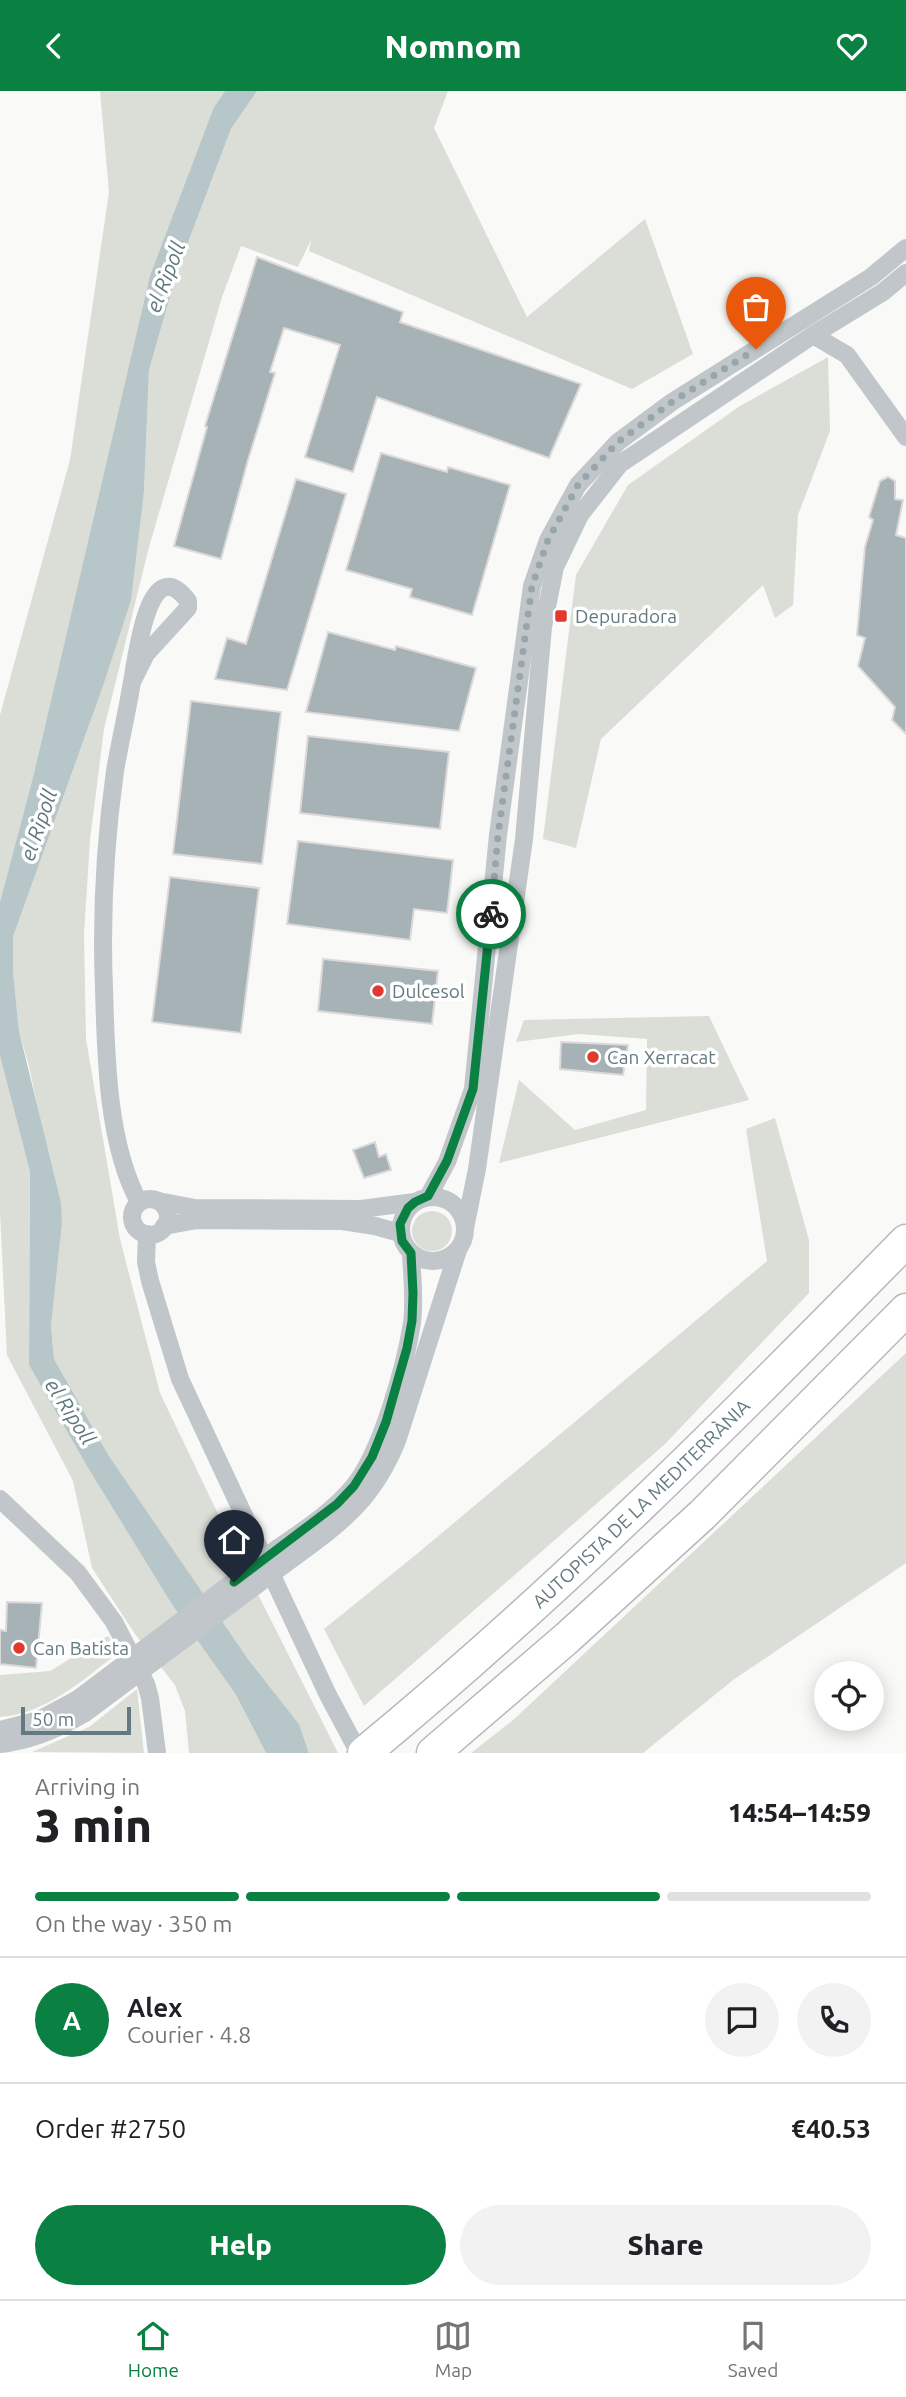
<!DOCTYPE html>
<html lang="en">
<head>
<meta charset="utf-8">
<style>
	body { margin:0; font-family:Ubuntu,sans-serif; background:#f2f2f2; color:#202124; height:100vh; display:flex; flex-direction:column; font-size:26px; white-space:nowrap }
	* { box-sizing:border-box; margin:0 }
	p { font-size:23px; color:#757577 }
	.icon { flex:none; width:38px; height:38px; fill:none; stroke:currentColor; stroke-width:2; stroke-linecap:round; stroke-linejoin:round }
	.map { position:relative; height:1662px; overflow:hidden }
	.panel { display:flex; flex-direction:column; background:#fff; flex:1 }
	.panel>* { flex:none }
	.controls { position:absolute; left:814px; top:1570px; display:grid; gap:14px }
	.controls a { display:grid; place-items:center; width:70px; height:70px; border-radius:50%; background:#fff; box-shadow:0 4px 18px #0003; font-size:35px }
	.scale { position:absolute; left:21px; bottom:18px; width:110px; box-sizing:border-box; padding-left:7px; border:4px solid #647a81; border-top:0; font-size:19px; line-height:24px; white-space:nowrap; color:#647a81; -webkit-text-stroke:5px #fff; paint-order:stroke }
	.pin { position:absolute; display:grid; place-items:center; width:60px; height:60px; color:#fff; margin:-72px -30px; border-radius:50% 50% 50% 0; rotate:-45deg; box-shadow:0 0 7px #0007 }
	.pin .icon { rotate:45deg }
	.courier { position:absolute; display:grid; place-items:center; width:70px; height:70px; margin:-35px; border:5px solid #0b8043; border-radius:50%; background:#fff; color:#222; box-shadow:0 2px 9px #0007 }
	.headline em { font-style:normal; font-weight:800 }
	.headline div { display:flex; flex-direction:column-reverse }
	.headline { display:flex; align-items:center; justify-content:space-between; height:119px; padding:0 35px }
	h1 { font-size:46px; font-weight:800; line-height:52px }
	.bar { display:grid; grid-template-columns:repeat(4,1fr); gap:10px 7px; align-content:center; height:84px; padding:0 35px }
	.bar i { height:9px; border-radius:5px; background:#e0e0e0 }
	.bar .selected { background:#0b8043 }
	.bar p { grid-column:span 4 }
	.line { display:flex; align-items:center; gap:18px; padding:0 35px; border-top:2px solid #e0e0e0 }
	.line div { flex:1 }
	.round { display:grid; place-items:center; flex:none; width:74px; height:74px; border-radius:37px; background:#f2f2f2 }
	.primary-button { display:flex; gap:14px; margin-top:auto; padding:14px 35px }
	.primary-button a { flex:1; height:80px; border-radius:42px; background:#0b8043; color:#fff; font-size:28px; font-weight:800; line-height:80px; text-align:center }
	.primary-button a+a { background:#f2f2f2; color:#202124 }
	header { display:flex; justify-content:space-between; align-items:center; height:91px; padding:0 35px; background:#0b8043; color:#fff; font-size:32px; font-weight:800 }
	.tabs { display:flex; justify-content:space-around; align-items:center; height:98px; border-top:2px solid #e0e0e0; background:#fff; font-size:19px; color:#757577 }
	.tabs a { display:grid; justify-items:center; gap:4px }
	.tabs .selected { color:#0b8043 }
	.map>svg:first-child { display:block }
	.green { fill:#daded6 }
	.water { fill:#b7c6c8 }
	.building { fill:#a7b2b6; stroke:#dbdad9; stroke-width:2 }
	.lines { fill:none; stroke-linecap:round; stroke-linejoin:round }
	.motorway-casing { stroke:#b3b9bc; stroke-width:35 }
	.minor { stroke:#c0c6c9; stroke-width:18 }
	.motorway { stroke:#fff; stroke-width:32 }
	.minor-bridge { stroke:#c0c6c9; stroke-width:18 }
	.done { stroke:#98a6aa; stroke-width:7; stroke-dasharray:0 12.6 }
	.route { stroke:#0b8043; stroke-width:9 }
	.poi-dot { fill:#e1392e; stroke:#fff; stroke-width:2.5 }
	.labels { text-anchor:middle; stroke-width:7; stroke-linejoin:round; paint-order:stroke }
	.poi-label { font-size:19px; fill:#647a81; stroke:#fff; text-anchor:start }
	.street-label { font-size:19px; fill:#647a81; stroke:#fff }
	.water-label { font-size:21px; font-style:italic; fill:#5f787b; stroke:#fff }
</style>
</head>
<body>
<header><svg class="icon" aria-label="back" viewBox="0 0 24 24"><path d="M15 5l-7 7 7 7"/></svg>Nomnom<svg class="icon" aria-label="heart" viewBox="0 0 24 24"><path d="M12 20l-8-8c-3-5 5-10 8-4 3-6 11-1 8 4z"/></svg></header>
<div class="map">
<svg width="906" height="1662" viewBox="0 0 906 1662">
	<rect width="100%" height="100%" fill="#f9f9f7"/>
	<g class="green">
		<path d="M100 0H225L214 16 0 811V624L70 369 109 101Z"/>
		<path d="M257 0H448L434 37 527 226 645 128 693 263 632 298 309 160 311 149 298 176 241 155 222 206 149 456 104 638 90 749 84 843 86 948 120 1148 160 1302 231 1450 338 1662H309L299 1633 248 1568 109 1365 54 1268 51 1235 62 1133 29 975 19 940 13 880V846L102 598 144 400 149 279 178 178 231 38Z"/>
		<path d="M828 266 830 340 798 424 793 514 775 527 763 494 601 648 576 757 543 748 576 484 628 394 740 315Z"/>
		<path d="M709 925 749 1009 499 1072 519 989 575 1039 646 1019 647 948 579 943 516 951 524 929Z"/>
		<path d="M0 965 30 1081 29 1274 88 1377 171 1512 236 1604 266 1662H189L185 1620 175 1594 135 1543 92 1477 73 1390 7 1264 0 1122Z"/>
		<path d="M775 1027 809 1149V1202L664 1354 364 1615 324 1538 418 1462 767 1170 746 1038Z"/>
		<circle cx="432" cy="1140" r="20"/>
		<path d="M906 1262V1472L733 1589 643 1662H471L512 1630Z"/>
		<path d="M108 1545 119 1561C84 1588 46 1623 0 1626V1584L50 1580Z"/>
		<path d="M137 1598 144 1662 32 1661 89 1636Z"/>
	</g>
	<path class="water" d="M225 0H257L231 38 178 178 149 279 144 400 131 509 102 598 13 846V880L19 940 61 1112 62 1133 51 1235 54 1268 109 1365 248 1568 299 1633 309 1662H266L236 1604 171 1512 88 1377 29 1274 30 1081 0 965V811L34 683 150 185 214 16Z"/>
	<g class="building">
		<path d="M257 166 403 221 400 231 581 293 549 367 377 306 353 381 305 366 340 254 284 237 270 281 275 282 248 369 221 468 174 455 207 336 205 335Z"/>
		<path d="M381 362 447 381 448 376 510 394 472 524 410 506 412 498 346 479Z"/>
		<path d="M888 386 895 390V408L903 409 896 444 906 447V643L892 629 895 616 858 575 865 547 857 544 865 456 873 429 869 426 880 390Z"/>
		<path d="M296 388 346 403 287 599 215 588 227 547 246 553Z"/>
		<path d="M328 541 395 559 396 555 476 577 459 640 306 621Z"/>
		<path d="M191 610 281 621 262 773 173 763Z"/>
		<path d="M308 645 449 661 440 738 300 722Z"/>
		<path d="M298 750 453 769 447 822 414 818 410 849 287 833Z"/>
		<path d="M170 786 259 797 241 942 152 931Z"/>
		<path d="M323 868 438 880 432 933 318 920Z"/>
		<path d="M561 951 628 954 623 984 560 978Z"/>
		<path d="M375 1051 379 1066 386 1063 391 1079 364 1087 353 1059Z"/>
		<path d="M7 1511 42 1512 36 1577 0 1573V1539L6 1540Z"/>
	</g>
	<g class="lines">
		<defs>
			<g id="motorway">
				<path id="s1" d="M364 1662C556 1504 732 1328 906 1150"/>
				<path d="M433 1662 567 1547 702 1424 906 1219"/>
			</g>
		</defs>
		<use href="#motorway" class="motorway-casing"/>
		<g class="minor">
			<path d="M813 244 847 264 906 346"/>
			<path d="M133 589 146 563 188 517V510C148 456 136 571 132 591 127 621 120 651 115 680 105 752 101 825 104 898 106 965 107 1052 139 1111"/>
			<circle cx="433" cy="1138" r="32"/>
			<path d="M428 1106 447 1071 473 998 498 744 532 495 548 449 578 394 618 351 672 311 871 186 906 157"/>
			<circle cx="150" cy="1126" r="18"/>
			<path d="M158 1110 195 1117 361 1118 415 1111"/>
			<path d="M164 1135 197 1129 342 1130 375 1135 400 1142"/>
			<path d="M465 1137 477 1078 524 748 543 536 555 476 580 424 620 373 813 244 883 201 906 182"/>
			<path d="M147 1143 146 1171 150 1190 180 1288 328 1604 359 1662"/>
			<path d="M0 1408 78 1482 114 1531 146 1593 150 1607 157 1662"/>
			<path d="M278 1457C304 1439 332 1421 353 1396 381 1362 405 1276 412 1232 415 1209 412 1185 411 1162"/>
			<path d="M285 1473C338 1434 371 1413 397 1350L458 1159"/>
			<path d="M0 1639 39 1629 78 1608"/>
			<path d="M0 1653C31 1650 58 1638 85 1622"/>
		</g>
		<use href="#motorway" class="motorway"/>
		<g class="minor-bridge">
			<path d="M78 1608 278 1457"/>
			<path d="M85 1622 285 1473"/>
		</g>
	</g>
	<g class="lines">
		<path class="done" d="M491 823 498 744 532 495 548 449 578 394 618 351 672 311 756 258"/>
		<path class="route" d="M234 1491 337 1413 354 1395 372 1366 386 1331 407 1257 412 1230 413 1202 411 1162 402 1150 400 1133 408 1117 415 1111 428 1105 447 1070 473 998 491 823"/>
	</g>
	<g class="poi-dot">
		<rect x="554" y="518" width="14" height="14" rx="3.5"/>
		<circle cx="378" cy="900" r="7"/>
		<circle cx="593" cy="966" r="7"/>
		<circle cx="19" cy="1557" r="7"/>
	</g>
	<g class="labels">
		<g class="poi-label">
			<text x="575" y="532">Depuradora</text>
			<text x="392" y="907">Dulcesol</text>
			<text x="607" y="973">Can Xerracat</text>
			<text x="33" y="1564">Can Batista</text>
		</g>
		<g class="street-label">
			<text dy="7" stroke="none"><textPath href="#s1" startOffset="373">AUTOPISTA DE LA MEDITERRÀNIA</textPath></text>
		</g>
		<g class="water-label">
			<text transform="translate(166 186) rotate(-69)" y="7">el Ripoll</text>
			<text transform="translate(39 734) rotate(-71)" y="7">el Ripoll</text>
			<text transform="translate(70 1321) rotate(57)" y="7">el Ripoll</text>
		</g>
	</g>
</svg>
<div class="controls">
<a><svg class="icon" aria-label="locate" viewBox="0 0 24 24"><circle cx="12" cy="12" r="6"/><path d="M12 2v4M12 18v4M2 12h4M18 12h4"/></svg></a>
</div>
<div class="scale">50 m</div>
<div class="pin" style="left:756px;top:258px;background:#ea580c"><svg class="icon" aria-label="bag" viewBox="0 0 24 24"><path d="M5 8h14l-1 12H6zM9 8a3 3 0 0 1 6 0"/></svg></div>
<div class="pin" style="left:234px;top:1491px;background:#1f2937"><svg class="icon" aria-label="home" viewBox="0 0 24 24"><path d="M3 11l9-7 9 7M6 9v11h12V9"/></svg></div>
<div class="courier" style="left:491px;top:823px"><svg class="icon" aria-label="bike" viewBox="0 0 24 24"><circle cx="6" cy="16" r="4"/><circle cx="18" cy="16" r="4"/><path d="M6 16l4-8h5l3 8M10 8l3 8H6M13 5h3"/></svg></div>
</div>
<section class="panel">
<div class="headline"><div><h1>3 min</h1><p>Arriving in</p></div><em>14:54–14:59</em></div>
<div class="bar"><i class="selected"></i><i class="selected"></i><i class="selected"></i><i></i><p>On the way · 350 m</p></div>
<div class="line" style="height:126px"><b class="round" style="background:#0b8043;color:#fff">A</b><div><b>Alex</b><p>Courier · 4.8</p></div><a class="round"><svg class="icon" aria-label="chat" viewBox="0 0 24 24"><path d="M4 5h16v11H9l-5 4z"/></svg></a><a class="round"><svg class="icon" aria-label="phone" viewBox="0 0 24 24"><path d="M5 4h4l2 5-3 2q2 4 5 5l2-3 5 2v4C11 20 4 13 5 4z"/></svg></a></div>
<div class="line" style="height:91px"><div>Order #2750</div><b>€40.53</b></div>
<div class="primary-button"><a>Help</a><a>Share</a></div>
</section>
<nav class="tabs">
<a class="selected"><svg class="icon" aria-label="home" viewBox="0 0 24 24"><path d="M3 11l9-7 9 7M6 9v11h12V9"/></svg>Home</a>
<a><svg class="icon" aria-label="map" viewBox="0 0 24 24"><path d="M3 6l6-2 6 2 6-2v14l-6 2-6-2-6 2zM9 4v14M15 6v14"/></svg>Map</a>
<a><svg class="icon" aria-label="saved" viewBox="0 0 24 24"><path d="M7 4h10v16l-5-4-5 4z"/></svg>Saved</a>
</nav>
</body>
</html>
